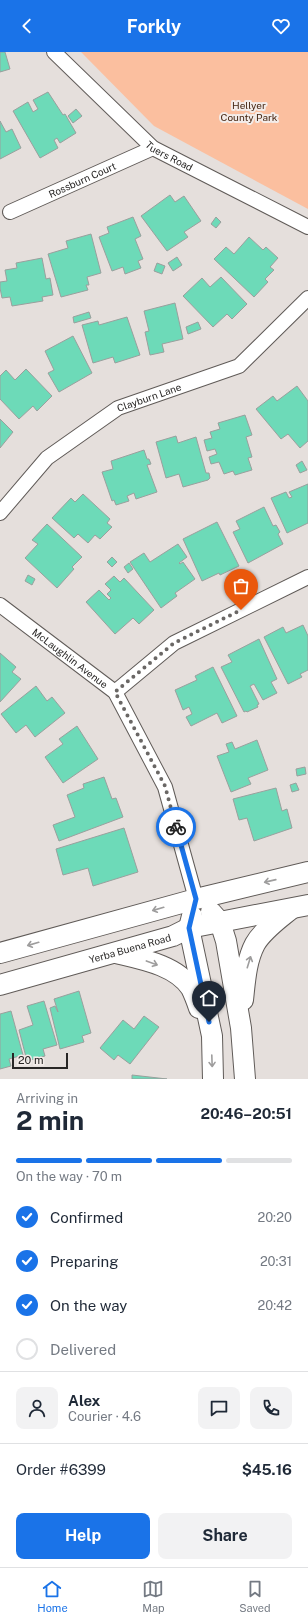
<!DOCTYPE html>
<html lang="en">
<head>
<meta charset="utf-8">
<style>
	body { margin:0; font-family:"Public Sans",sans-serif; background:#f2f2f3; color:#1f2937; height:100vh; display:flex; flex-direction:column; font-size:15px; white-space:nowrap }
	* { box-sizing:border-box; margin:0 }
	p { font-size:13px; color:#747a83 }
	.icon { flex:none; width:22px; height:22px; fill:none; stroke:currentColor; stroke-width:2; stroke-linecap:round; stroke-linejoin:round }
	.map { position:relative; height:1027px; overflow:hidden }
	.side { display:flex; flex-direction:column; background:#fff; flex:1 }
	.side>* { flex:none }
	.scale { position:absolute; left:12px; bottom:10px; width:56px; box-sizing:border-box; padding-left:4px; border:2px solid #282625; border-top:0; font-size:11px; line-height:14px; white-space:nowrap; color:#282625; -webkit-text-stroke:3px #f3ece9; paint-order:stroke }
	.pin { position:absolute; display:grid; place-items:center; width:34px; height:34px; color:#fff; margin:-41px -17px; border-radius:50% 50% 50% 0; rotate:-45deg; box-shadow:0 0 4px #0007 }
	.pin .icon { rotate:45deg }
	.courier { position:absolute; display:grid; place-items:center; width:40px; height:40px; margin:-20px; border:3px solid #1a73e8; border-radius:50%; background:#fff; color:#222; box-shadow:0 1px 5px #0007 }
	.headline em { font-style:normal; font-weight:700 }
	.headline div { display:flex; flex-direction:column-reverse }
	.headline { display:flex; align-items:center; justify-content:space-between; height:68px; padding:0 16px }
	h1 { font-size:26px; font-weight:700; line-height:30px }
	.bar { display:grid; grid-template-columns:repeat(4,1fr); gap:6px 4px; align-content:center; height:48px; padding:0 16px }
	.bar i { height:5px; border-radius:3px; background:#e0e1e3 }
	.bar .current { background:#1a73e8 }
	.bar p { grid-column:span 4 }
	.line { display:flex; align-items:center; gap:10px; padding:0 16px; border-top:1px solid #e0e1e3 }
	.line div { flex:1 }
	.round { display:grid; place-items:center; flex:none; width:42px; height:42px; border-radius:8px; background:#f2f2f3 }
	ol { padding:0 16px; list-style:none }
	li { display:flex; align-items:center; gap:12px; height:44px }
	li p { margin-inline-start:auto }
	li .icon { padding:4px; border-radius:50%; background:#1a73e8; color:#fff; stroke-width:4 }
	li:last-child { color:#747a83 }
	li i { width:22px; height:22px; border:2px solid #e0e1e3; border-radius:50% }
	.button { display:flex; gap:8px; margin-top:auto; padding:8px 16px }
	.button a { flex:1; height:46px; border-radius:8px; background:#1a73e8; color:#fff; font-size:16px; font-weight:700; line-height:46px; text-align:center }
	.button a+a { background:#f2f2f3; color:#1f2937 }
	header { display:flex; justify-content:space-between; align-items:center; height:52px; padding:0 16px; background:#1a73e8; color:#fff; font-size:18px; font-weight:700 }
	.tabs { display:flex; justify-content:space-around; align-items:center; height:56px; border-top:1px solid #e0e1e3; background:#fff; font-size:11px; color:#747a83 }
	.tabs a { display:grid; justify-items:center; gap:2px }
	.tabs .current { color:#1a73e8 }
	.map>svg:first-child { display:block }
	.green { fill:#fbbf9f }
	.building { fill:#6ddab8; stroke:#99a09d }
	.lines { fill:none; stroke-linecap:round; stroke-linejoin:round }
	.street-casing { stroke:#605b58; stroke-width:16 }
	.secondary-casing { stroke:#605b58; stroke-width:22 }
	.street { stroke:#fff; stroke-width:14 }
	.secondary { stroke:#fff; stroke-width:20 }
	.oneway { stroke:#9e9d9d }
	.done { stroke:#6a6765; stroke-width:4; stroke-dasharray:0 7.2 }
	.route { stroke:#1a73e8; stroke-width:5 }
	.labels { text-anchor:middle; stroke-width:4; stroke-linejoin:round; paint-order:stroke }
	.park-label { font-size:10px; fill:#442410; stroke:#f3ece9 }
	.street-label { font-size:10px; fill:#282625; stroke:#f3ece9 }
</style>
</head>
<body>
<header><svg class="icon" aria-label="back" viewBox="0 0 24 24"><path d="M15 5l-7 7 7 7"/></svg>Forkly<svg class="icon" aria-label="heart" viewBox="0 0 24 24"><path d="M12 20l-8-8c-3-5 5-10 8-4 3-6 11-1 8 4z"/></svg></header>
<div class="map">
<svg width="308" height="1027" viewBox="0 0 308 1027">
	<rect width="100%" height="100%" fill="#e5dfdc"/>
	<path class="green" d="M81 0H308V157L154 74Z"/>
	<g class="building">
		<path d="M0 0H5L10 17 0 20Z"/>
		<path d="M48 40 63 63 65 62 76 81 60 91 57 86 54 88 58 96 40 106 13 59 28 50 33 60 38 57 33 48Z"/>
		<path d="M76 57 82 64 73 71 68 64Z"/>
		<path d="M0 69 6 80 12 77 21 96 0 107Z"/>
		<path d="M170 143 175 150 184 144 201 169 184 180 188 185 167 199 141 164Z"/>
		<path d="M133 165 141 184 135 187 143 207 138 209 141 216 125 222 123 215 112 219 99 185 109 181 107 175Z"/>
		<path d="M216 165 221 170 216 176 211 172Z"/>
		<path d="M91 182 101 221 87 225 89 233H86L88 238 61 245 48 202 68 196 66 189Z"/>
		<path d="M249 185 263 198 266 195 278 206 270 215 274 218 265 227 268 230 254 245 214 207 226 195 234 202Z"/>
		<path d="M177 205 182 213 173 219 168 211Z"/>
		<path d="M42 206 46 227 50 226 53 243 42 245 43 249 12 254 10 245 2 246 0 236V230L7 229 5 218 17 216 16 211Z"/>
		<path d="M157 211 165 214 162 222 154 219Z"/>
		<path d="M221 225 247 252 232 267 227 262 213 275 183 244 202 226 210 235Z"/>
		<path d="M175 251 183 287 162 292 164 300 150 303 145 280 149 279 144 259Z"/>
		<path d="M89 260 91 266 74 271 73 265Z"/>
		<path d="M127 265 140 303 115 311 113 305 93 311 82 273 98 269 99 273Z"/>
		<path d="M198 270 201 277 188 282 186 275Z"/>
		<path d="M73 284 92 321 59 340 48 321 54 318 45 299Z"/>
		<path d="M26 317 52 344 37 359 33 354 19 367 0 347V324L6 318 15 328Z"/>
		<path d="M297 334 308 349V389L300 396 288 382 281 387 256 357 273 344 277 349Z"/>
		<path d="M245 363 252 383 246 385 252 405 248 406 252 418 235 423 233 419 224 422 219 410 211 412 209 405 217 402 215 397 207 399 204 388 212 386 210 380 220 377 218 371Z"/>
		<path d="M0 367 13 380 0 396Z"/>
		<path d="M176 384 178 391 196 385 206 421H209L210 426 208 428 183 435 179 422 166 426 156 390Z"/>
		<path d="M144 398 147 407H149L151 412 147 413 157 440 136 447 134 441 127 444 129 449 116 453 114 448 112 449 102 420 113 417 111 409Z"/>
		<path d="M302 409 307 418 300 421 296 413Z"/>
		<path d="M308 432V471L287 481 271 446 286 440 289 446 292 445 289 440Z"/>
		<path d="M83 442 110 467 107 471 112 475 100 487 95 483 88 491 78 482 74 486 52 466 71 446 75 450Z"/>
		<path d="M264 455 273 474 276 473 280 480 278 482 283 492 248 511 233 480 240 477 236 469Z"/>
		<path d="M217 470 239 514 220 523 219 521 202 529 183 487Z"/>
		<path d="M47 472 82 505 72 515 74 517 57 536 25 506 38 492 32 488Z"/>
		<path d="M178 492 187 505 179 511 180 512 183 510 195 527 175 541 177 544 161 556 130 510 144 501 150 510Z"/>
		<path d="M112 505 117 510 112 515 107 510Z"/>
		<path d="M129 511 133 517 128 521 124 515Z"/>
		<path d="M28 523 35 527 32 533 25 529Z"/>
		<path d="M114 524 120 530 124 526 154 558 139 572 133 566 115 582 86 550 99 538 109 548 111 546 107 542 111 538 105 532Z"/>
		<path d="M303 573 308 584V618L300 622 302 625 288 632 264 585 283 575 286 581Z"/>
		<path d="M259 587 277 627 271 630 277 641 263 648 254 632 250 634 259 652 257 653 258 655 247 660 246 659 244 660 221 615 232 610 228 603Z"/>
		<path d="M0 601 16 615 12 620 21 627 0 650Z"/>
		<path d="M213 615 237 664 222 671 217 661 191 674 186 665 192 662 189 655 183 658 175 638 197 628 195 624Z"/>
		<path d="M36 634 47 649 52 645 65 661 35 685 26 673 16 681 1 662Z"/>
		<path d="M77 674 98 707 63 731 45 705 63 692 59 687Z"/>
		<path d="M257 688 268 718 248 726 251 732 231 740 217 704 229 700 226 692 232 690 235 697Z"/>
		<path d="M305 715 306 722 297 724 296 717Z"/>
		<path d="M104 725 112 747 116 746 123 765 59 789 53 773 75 765 67 743 84 736 83 732Z"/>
		<path d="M296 731 299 738 292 740 290 733Z"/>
		<path d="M276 736 282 759 287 757 292 776 254 789 247 766 239 768 233 747Z"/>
		<path d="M124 776 138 820 93 834 88 816 63 823 56 797Z"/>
		<path d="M79 939 91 981 82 984 84 990 60 997 50 956 55 954 58 960 54 947Z"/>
		<path d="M44 949 57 993 43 997 45 1004 27 1009 19 978 33 973 27 954Z"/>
		<path d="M11 959 23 1003 9 1007 11 1014 0 1017V962Z"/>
		<path d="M144 964 159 975 130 1012 118 1003 114 1008 100 996 123 968 134 977Z"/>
		<path d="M132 1023 167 1027H132Z"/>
	</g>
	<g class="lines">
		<defs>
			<g id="street">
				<path id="s1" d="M54 0 153 96 308 175"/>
				<path id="s2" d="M10 160 153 96"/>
				<path id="s3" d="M0 461 47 406 118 356 239 314 308 246"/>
				<path id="s4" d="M0 553 115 640 165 735 196 847"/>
				<path d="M115 640 174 591 308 525"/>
			</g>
			<g id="secondary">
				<path d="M211 860 220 870 226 889 241 976 245 1027"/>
				<path d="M192 864 189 876 212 984 213 1027"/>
				<path d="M0 901 196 847 308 820"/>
				<path d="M116 901C141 907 176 913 191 936 194 942 197 950 199 956"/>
				<path id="s5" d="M0 933 173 884 189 876 308 853"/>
				<path d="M243 948C245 930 246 909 255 892 263 878 279 867 291 857"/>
			</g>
		</defs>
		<use href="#street" class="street-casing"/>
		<use href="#secondary" class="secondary-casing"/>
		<use href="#street" class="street"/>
		<use href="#secondary" class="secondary"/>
	</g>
	<defs><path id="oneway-shaft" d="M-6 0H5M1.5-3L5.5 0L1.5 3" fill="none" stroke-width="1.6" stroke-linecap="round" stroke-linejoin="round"/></defs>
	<g class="oneway">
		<use href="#oneway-shaft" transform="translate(270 829) rotate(167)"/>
		<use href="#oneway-shaft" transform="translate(158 857) rotate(164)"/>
		<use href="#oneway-shaft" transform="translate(33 892) rotate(164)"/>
		<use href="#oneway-shaft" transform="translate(249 910) rotate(-73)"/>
		<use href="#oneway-shaft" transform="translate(152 911) rotate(20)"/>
		<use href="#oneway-shaft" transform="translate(212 1009) rotate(88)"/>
	</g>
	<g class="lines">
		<path class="done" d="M176 775 165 734 115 640 174 591 241 558"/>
		<path class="route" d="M176 775 196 847 189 876 209 970"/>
	</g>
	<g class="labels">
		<g class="park-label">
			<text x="249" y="57">Hellyer<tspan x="249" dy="12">County Park</tspan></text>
		</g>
		<g class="street-label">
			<text dy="4" stroke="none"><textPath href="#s1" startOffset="156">Tuers Road</textPath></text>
			<text dy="4" stroke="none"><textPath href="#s2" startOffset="79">Rossburn Court</textPath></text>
			<text dy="4" stroke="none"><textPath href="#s3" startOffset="192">Clayburn Lane</textPath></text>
			<text dy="4" stroke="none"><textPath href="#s4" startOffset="88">McLaughlin Avenue</textPath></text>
			<text dy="4" stroke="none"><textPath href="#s5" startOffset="135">Yerba Buena Road</textPath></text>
		</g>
	</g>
</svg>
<div class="scale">20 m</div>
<div class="pin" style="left:241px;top:558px;background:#ea580c"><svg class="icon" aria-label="bag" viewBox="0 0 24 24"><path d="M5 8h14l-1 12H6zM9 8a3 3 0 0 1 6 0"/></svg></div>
<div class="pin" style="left:209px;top:970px;background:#1f2937"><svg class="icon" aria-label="home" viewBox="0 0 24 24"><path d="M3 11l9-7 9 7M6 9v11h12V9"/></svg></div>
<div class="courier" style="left:176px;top:775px"><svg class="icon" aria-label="bike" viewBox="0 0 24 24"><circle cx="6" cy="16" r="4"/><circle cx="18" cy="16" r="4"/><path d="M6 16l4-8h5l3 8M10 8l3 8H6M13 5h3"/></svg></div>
</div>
<section class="side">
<div class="headline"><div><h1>2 min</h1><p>Arriving in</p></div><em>20:46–20:51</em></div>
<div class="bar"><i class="current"></i><i class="current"></i><i class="current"></i><i></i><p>On the way · 70 m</p></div>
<ol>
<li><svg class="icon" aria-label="check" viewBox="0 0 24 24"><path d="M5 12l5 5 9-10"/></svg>Confirmed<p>20:20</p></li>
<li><svg class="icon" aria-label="check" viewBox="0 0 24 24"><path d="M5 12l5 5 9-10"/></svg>Preparing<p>20:31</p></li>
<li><svg class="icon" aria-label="check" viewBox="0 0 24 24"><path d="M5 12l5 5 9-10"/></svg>On the way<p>20:42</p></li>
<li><i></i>Delivered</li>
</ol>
<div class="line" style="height:72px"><a class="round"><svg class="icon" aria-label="person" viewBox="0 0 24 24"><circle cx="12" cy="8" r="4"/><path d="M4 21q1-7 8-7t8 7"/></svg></a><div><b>Alex</b><p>Courier · 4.6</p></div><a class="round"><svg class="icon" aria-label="chat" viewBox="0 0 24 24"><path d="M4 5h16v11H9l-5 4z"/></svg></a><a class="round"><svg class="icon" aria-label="phone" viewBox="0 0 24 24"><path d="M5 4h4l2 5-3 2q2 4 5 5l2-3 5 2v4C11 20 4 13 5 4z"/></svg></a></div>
<div class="line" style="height:52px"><div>Order #6399</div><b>$45.16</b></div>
<div class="button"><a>Help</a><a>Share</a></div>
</section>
<nav class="tabs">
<a class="current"><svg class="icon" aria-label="home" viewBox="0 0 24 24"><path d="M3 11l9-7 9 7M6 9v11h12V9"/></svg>Home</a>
<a><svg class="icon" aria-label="map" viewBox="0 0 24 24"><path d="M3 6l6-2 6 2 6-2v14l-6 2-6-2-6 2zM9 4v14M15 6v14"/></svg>Map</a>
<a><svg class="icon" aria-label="saved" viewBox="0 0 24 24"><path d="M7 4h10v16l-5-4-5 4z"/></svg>Saved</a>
</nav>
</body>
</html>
